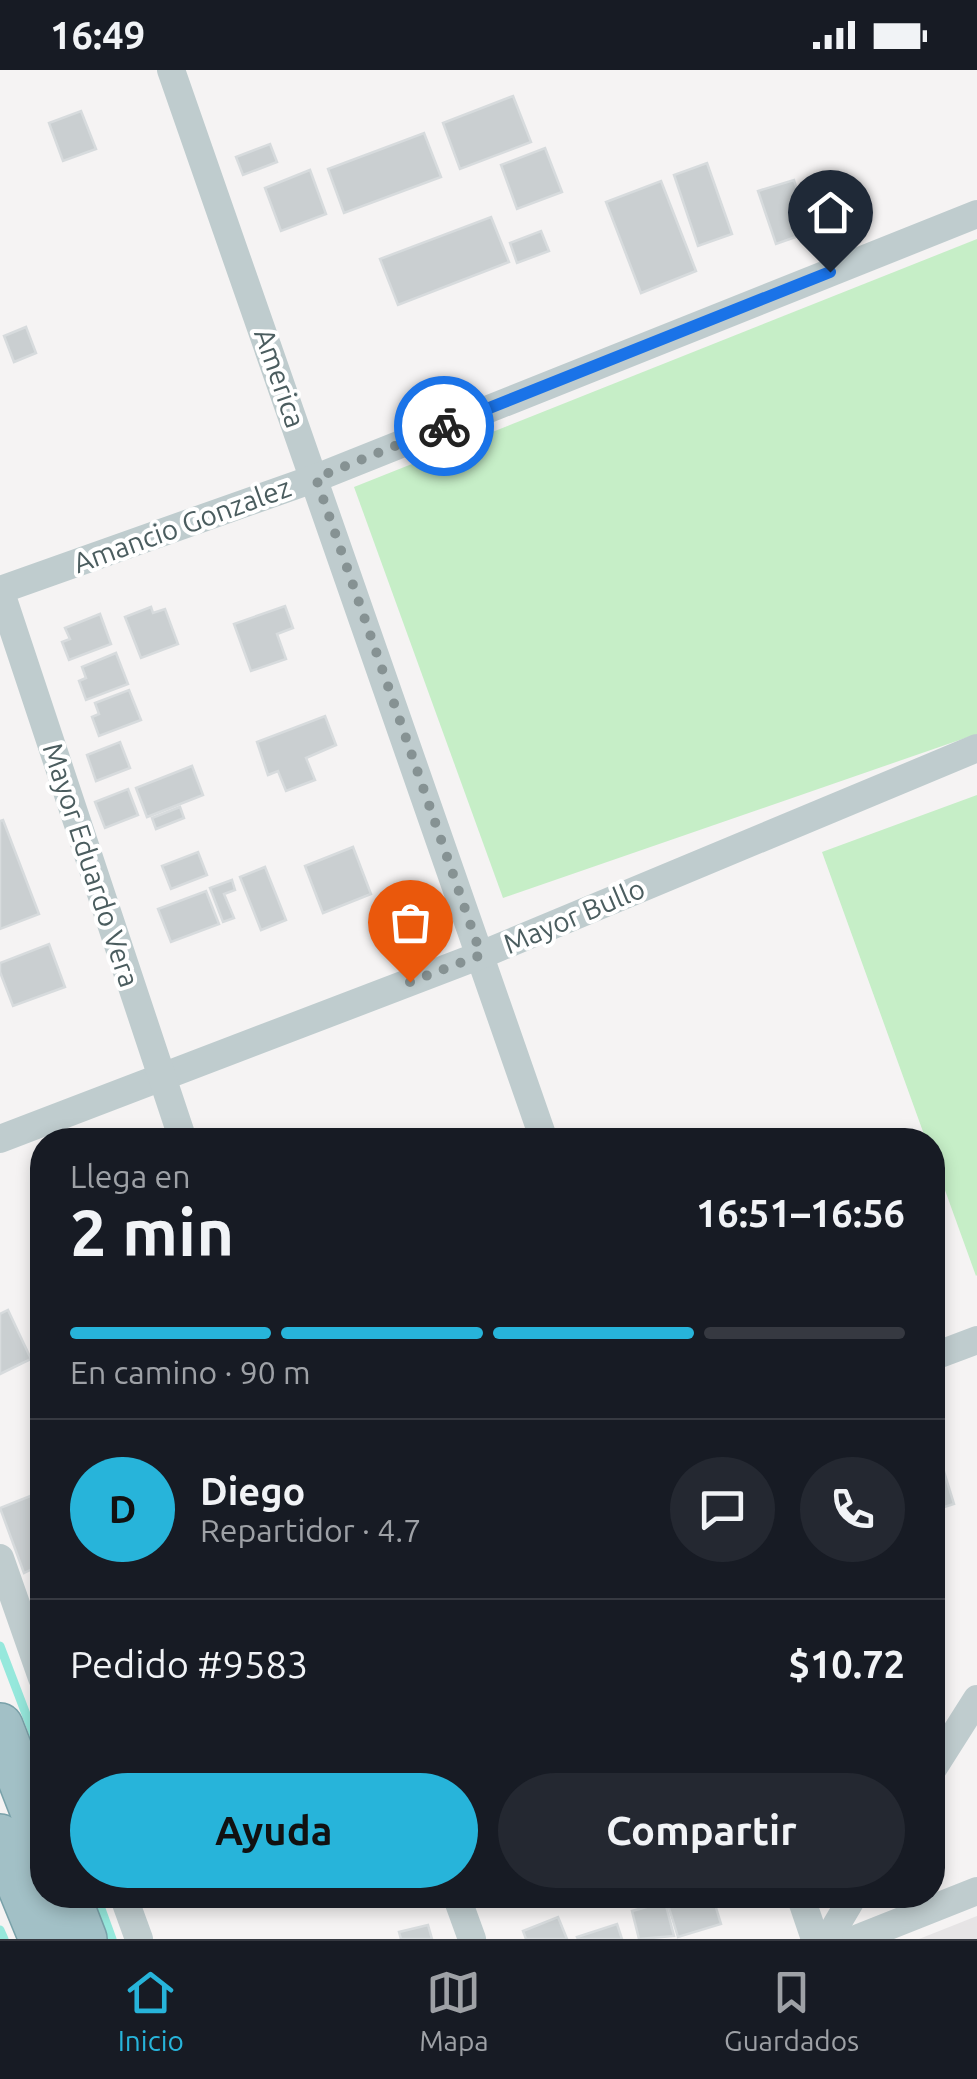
<!DOCTYPE html>
<html lang="es">
<head>
<meta charset="utf-8">
<style>
	body { margin:0; font-family:Ubuntu,sans-serif; background:#242831; color:#f1f3f6; height:100vh; display:flex; flex-direction:column; font-size:38px; white-space:nowrap }
	* { box-sizing:border-box; margin:0 }
	p { font-size:32px; color:#9ea1a6 }
	.icon { flex:none; width:55px; height:55px; fill:none; stroke:currentColor; stroke-width:2; stroke-linecap:round; stroke-linejoin:round }
	.map { position:relative; flex:1; overflow:hidden }
	.side { position:absolute; left:30px; top:1058px; width:915px; height:780px; display:flex; flex-direction:column; background:#171b24; border-radius:40px; box-shadow:0 5px 15px #0003 }
	.side>* { flex:none }
	.pin { position:absolute; display:grid; place-items:center; width:85px; height:85px; color:#fff; margin:-102px -42px; border-radius:50% 50% 50% 0; rotate:-45deg; box-shadow:0 0 10px #0007 }
	.pin .icon { rotate:45deg }
	.courier { position:absolute; display:grid; place-items:center; width:100px; height:100px; margin:-50px; border:8px solid #1a73e8; border-radius:50%; background:#fff; color:#222; box-shadow:0 2px 12px #0007 }
	.headline em { font-style:normal; font-weight:700 }
	.headline div { display:flex; flex-direction:column-reverse }
	.headline { display:flex; align-items:center; justify-content:space-between; height:170px; padding:0 40px }
	h1 { font-size:65px; font-weight:700; line-height:75px }
	.bar { display:grid; grid-template-columns:repeat(4,1fr); gap:15px 10px; align-content:center; height:120px; padding:0 40px }
	.bar i { height:12px; border-radius:8px; background:#363941 }
	.bar .active { background:#27b4da }
	.bar p { grid-column:span 4 }
	.line { display:flex; align-items:center; gap:25px; padding:0 40px; border-top:2px solid #363941 }
	.line div { flex:1 }
	.round { display:grid; place-items:center; flex:none; width:105px; height:105px; border-radius:52px; background:#242831 }
	.action { display:flex; gap:20px; margin-top:auto; padding:20px 40px }
	.action a { flex:1; height:115px; border-radius:60px; background:#27b4da; color:#111; font-size:40px; font-weight:700; line-height:115px; text-align:center }
	.action a+a { background:#242831; color:#f1f3f6 }
	.status { display:flex; justify-content:space-between; align-items:center; height:70px; padding:0 50px; background:#171b24; direction:ltr }
	.status svg { height:28px; fill:currentColor }
	.dock { display:flex; justify-content:space-around; align-items:center; height:140px; border-top:2px solid #363941; background:#171b24; font-size:28px; color:#9ea1a6 }
	.dock a { display:grid; justify-items:center; gap:5px }
	.dock .active { color:#27b4da }
	.map>svg:first-child { display:block }
	.education { fill:#e6e4e5 }
	.green { fill:#c6eec7 }
	.lines { fill:none; stroke-linecap:round; stroke-linejoin:round }
	.stream { stroke:#96e8dc; stroke-width:9 }
	.building { fill:#cacfd1; stroke:#d7dbdd; stroke-width:2.5 }
	.trunk-casing { stroke:#79a1a9; stroke-width:48 }
	.minor { stroke:#bfccce; stroke-width:28 }
	.trunk { stroke:#a2c0c6; stroke-width:45 }
	.done { stroke:#869293; stroke-width:10; stroke-dasharray:0 18 }
	.route { stroke:#1a73e8; stroke-width:12 }
	.labels { text-anchor:middle; stroke-width:8; stroke-linejoin:round; paint-order:stroke }
	.street-label { font-size:28px; fill:#4b5d5f; stroke:#fff }
</style>
</head>
<body>
<div class="status"><b>16:49</b><svg viewBox="0 0 49 12"><path d="M0 12V9h3v3zM5 12V6h3v6zM10 12V3h3v9zM15 12V0h3v12zM26 1h20v11H26zM47 4h2v5h-2z"/></svg></div>
<div class="map">
<svg width="977" height="1869" viewBox="0 0 977 1869">
	<rect width="100%" height="100%" fill="#f5f3f3"/>
	<path class="education" d="M977 1846V1869H919Z"/>
	<g class="green">
		<path d="M977 169V664L503 828 354 417Z"/>
		<path d="M977 725V1205L976 1206 933 1087 932 1070H926L822 782Z"/>
	</g>
	<g class="lines">
		<g class="stream">
			<path d="M0 1576 42 1686"/>
			<path d="M96 1825 112 1869"/>
			<path d="M0 1860 4 1869"/>
		</g>
	</g>
	<g class="building">
		<path d="M513 26 531 72 460 99 443 53Z"/>
		<path d="M81 41 96 79 63 91 49 53Z"/>
		<path d="M424 63 441 107 344 143 328 99Z"/>
		<path d="M270 74 277 92 243 105 236 87Z"/>
		<path d="M545 78 562 122 517 139 501 95Z"/>
		<path d="M707 93 732 164 698 176 674 105Z"/>
		<path d="M310 100 326 144 281 161 265 118Z"/>
		<path d="M794 110 810 162 776 174 758 121Z"/>
		<path d="M661 111 696 201 641 223 606 132Z"/>
		<path d="M491 147 509 192 398 235 380 189Z"/>
		<path d="M541 161 549 181 517 193 510 173Z"/>
		<path d="M26 257 36 283 14 292 4 266Z"/>
		<path d="M285 536 293 558 277 564 286 589 251 601 234 554Z"/>
		<path d="M151 537 153 543 165 539 178 574 141 588 125 547Z"/>
		<path d="M100 544 111 574 69 590 62 572 70 569 65 558Z"/>
		<path d="M116 583 128 614 86 630 79 611 86 608 82 597Z"/>
		<path d="M129 620 141 650 99 666 92 647 99 644 95 633Z"/>
		<path d="M325 646 336 675 306 688 315 710 286 721 278 701 268 705 257 672Z"/>
		<path d="M120 672 130 698 96 711 87 685Z"/>
		<path d="M192 696 203 725 147 747 136 718Z"/>
		<path d="M128 719 138 745 105 758 95 732Z"/>
		<path d="M180 737 184 748 156 759 152 748Z"/>
		<path d="M3 750 39 844 0 859V751Z"/>
		<path d="M353 777 371 824 323 843 305 796Z"/>
		<path d="M198 782 207 805 171 819 162 796Z"/>
		<path d="M265 797 286 850 261 860 240 807Z"/>
		<path d="M232 810 235 820 224 824 234 848 223 852 210 818Z"/>
		<path d="M206 821 219 854 171 872 158 839Z"/>
		<path d="M49 874 65 917 13 936 0 902V893Z"/>
		<path d="M8 1240 31 1289 0 1304V1244Z"/>
		<path d="M937 1379 954 1434 935 1440 932 1431V1380Z"/>
		<path d="M38 1423 42 1436V1494L24 1503 0 1438Z"/>
		<path d="M665 1825H712L721 1854 678 1867Z"/>
		<path d="M665 1832 674 1866 639 1869 632 1841Z"/>
		<path d="M558 1847 567 1869H526L523 1861Z"/>
		<path d="M617 1854 622 1869H578L577 1867Z"/>
		<path d="M428 1855 432 1869H401L399 1862Z"/>
	</g>
	<g class="lines">
		<defs>
			<g id="trunk">
				<path d="M0 1656 42 1764"/>
				<path d="M0 1767 42 1869"/>
				<path d="M67 1825 84 1869"/>
			</g>
		</defs>
		<use href="#trunk" class="trunk-casing"/>
		<g class="minor">
			<path d="M171 0 544 1070"/>
			<path d="M0 1069 481 885 977 678"/>
			<path d="M183 1070 0 520 316 408 977 144"/>
			<path d="M932 1287 977 1270"/>
			<path d="M0 1488 42 1608"/>
			<path d="M932 1700 977 1629"/>
			<path d="M123 1825 139 1869"/>
			<path d="M456 1825 472 1869"/>
			<path d="M800 1825 815 1869"/>
			<path d="M828 1869 854 1825"/>
			<path d="M856 1869 977 1821"/>
		</g>
		<use href="#trunk" class="trunk"/>
	</g>
	<g class="lines">
		<path class="done" d="M410 912 481 885 316 408 444 356"/>
		<path class="route" d="M444 356 830 202"/>
	</g>
	<g class="labels">
		<g class="street-label">
			<text transform="translate(280 308) rotate(71)" y="10">America</text>
			<text transform="translate(182 455) rotate(-20)" y="10">Amancio Gonzalez</text>
			<text transform="translate(91 795) rotate(72)" y="10">Mayor Eduardo Vera</text>
			<text transform="translate(574 846) rotate(-23)" y="10">Mayor Bullo</text>
		</g>
	</g>
</svg>
<div class="pin" style="left:410px;top:912px;background:#ea580c"><svg class="icon" aria-label="bag" viewBox="0 0 24 24"><path d="M5 8h14l-1 12H6zM9 8a3 3 0 0 1 6 0"/></svg></div>
<div class="pin" style="left:830px;top:202px;background:#1f2937"><svg class="icon" aria-label="home" viewBox="0 0 24 24"><path d="M3 11l9-7 9 7M6 9v11h12V9"/></svg></div>
<div class="courier" style="left:444px;top:356px"><svg class="icon" aria-label="bike" viewBox="0 0 24 24"><circle cx="6" cy="16" r="4"/><circle cx="18" cy="16" r="4"/><path d="M6 16l4-8h5l3 8M10 8l3 8H6M13 5h3"/></svg></div>
<section class="side">
<div class="headline"><div><h1>2 min</h1><p>Llega en</p></div><em>16:51–16:56</em></div>
<div class="bar"><i class="active"></i><i class="active"></i><i class="active"></i><i></i><p>En camino · 90 m</p></div>
<div class="line" style="height:180px"><b class="round" style="background:#27b4da;color:#111">D</b><div><b>Diego</b><p>Repartidor · 4.7</p></div><a class="round"><svg class="icon" aria-label="chat" viewBox="0 0 24 24"><path d="M4 5h16v11H9l-5 4z"/></svg></a><a class="round"><svg class="icon" aria-label="phone" viewBox="0 0 24 24"><path d="M5 4h4l2 5-3 2q2 4 5 5l2-3 5 2v4C11 20 4 13 5 4z"/></svg></a></div>
<div class="line" style="height:130px"><div>Pedido #9583</div><b>$10.72</b></div>
<div class="action"><a>Ayuda</a><a>Compartir</a></div>
</section>
</div>
<nav class="dock">
<a class="active"><svg class="icon" aria-label="home" viewBox="0 0 24 24"><path d="M3 11l9-7 9 7M6 9v11h12V9"/></svg>Inicio</a>
<a><svg class="icon" aria-label="map" viewBox="0 0 24 24"><path d="M3 6l6-2 6 2 6-2v14l-6 2-6-2-6 2zM9 4v14M15 6v14"/></svg>Mapa</a>
<a><svg class="icon" aria-label="saved" viewBox="0 0 24 24"><path d="M7 4h10v16l-5-4-5 4z"/></svg>Guardados</a>
</nav>
</body>
</html>
